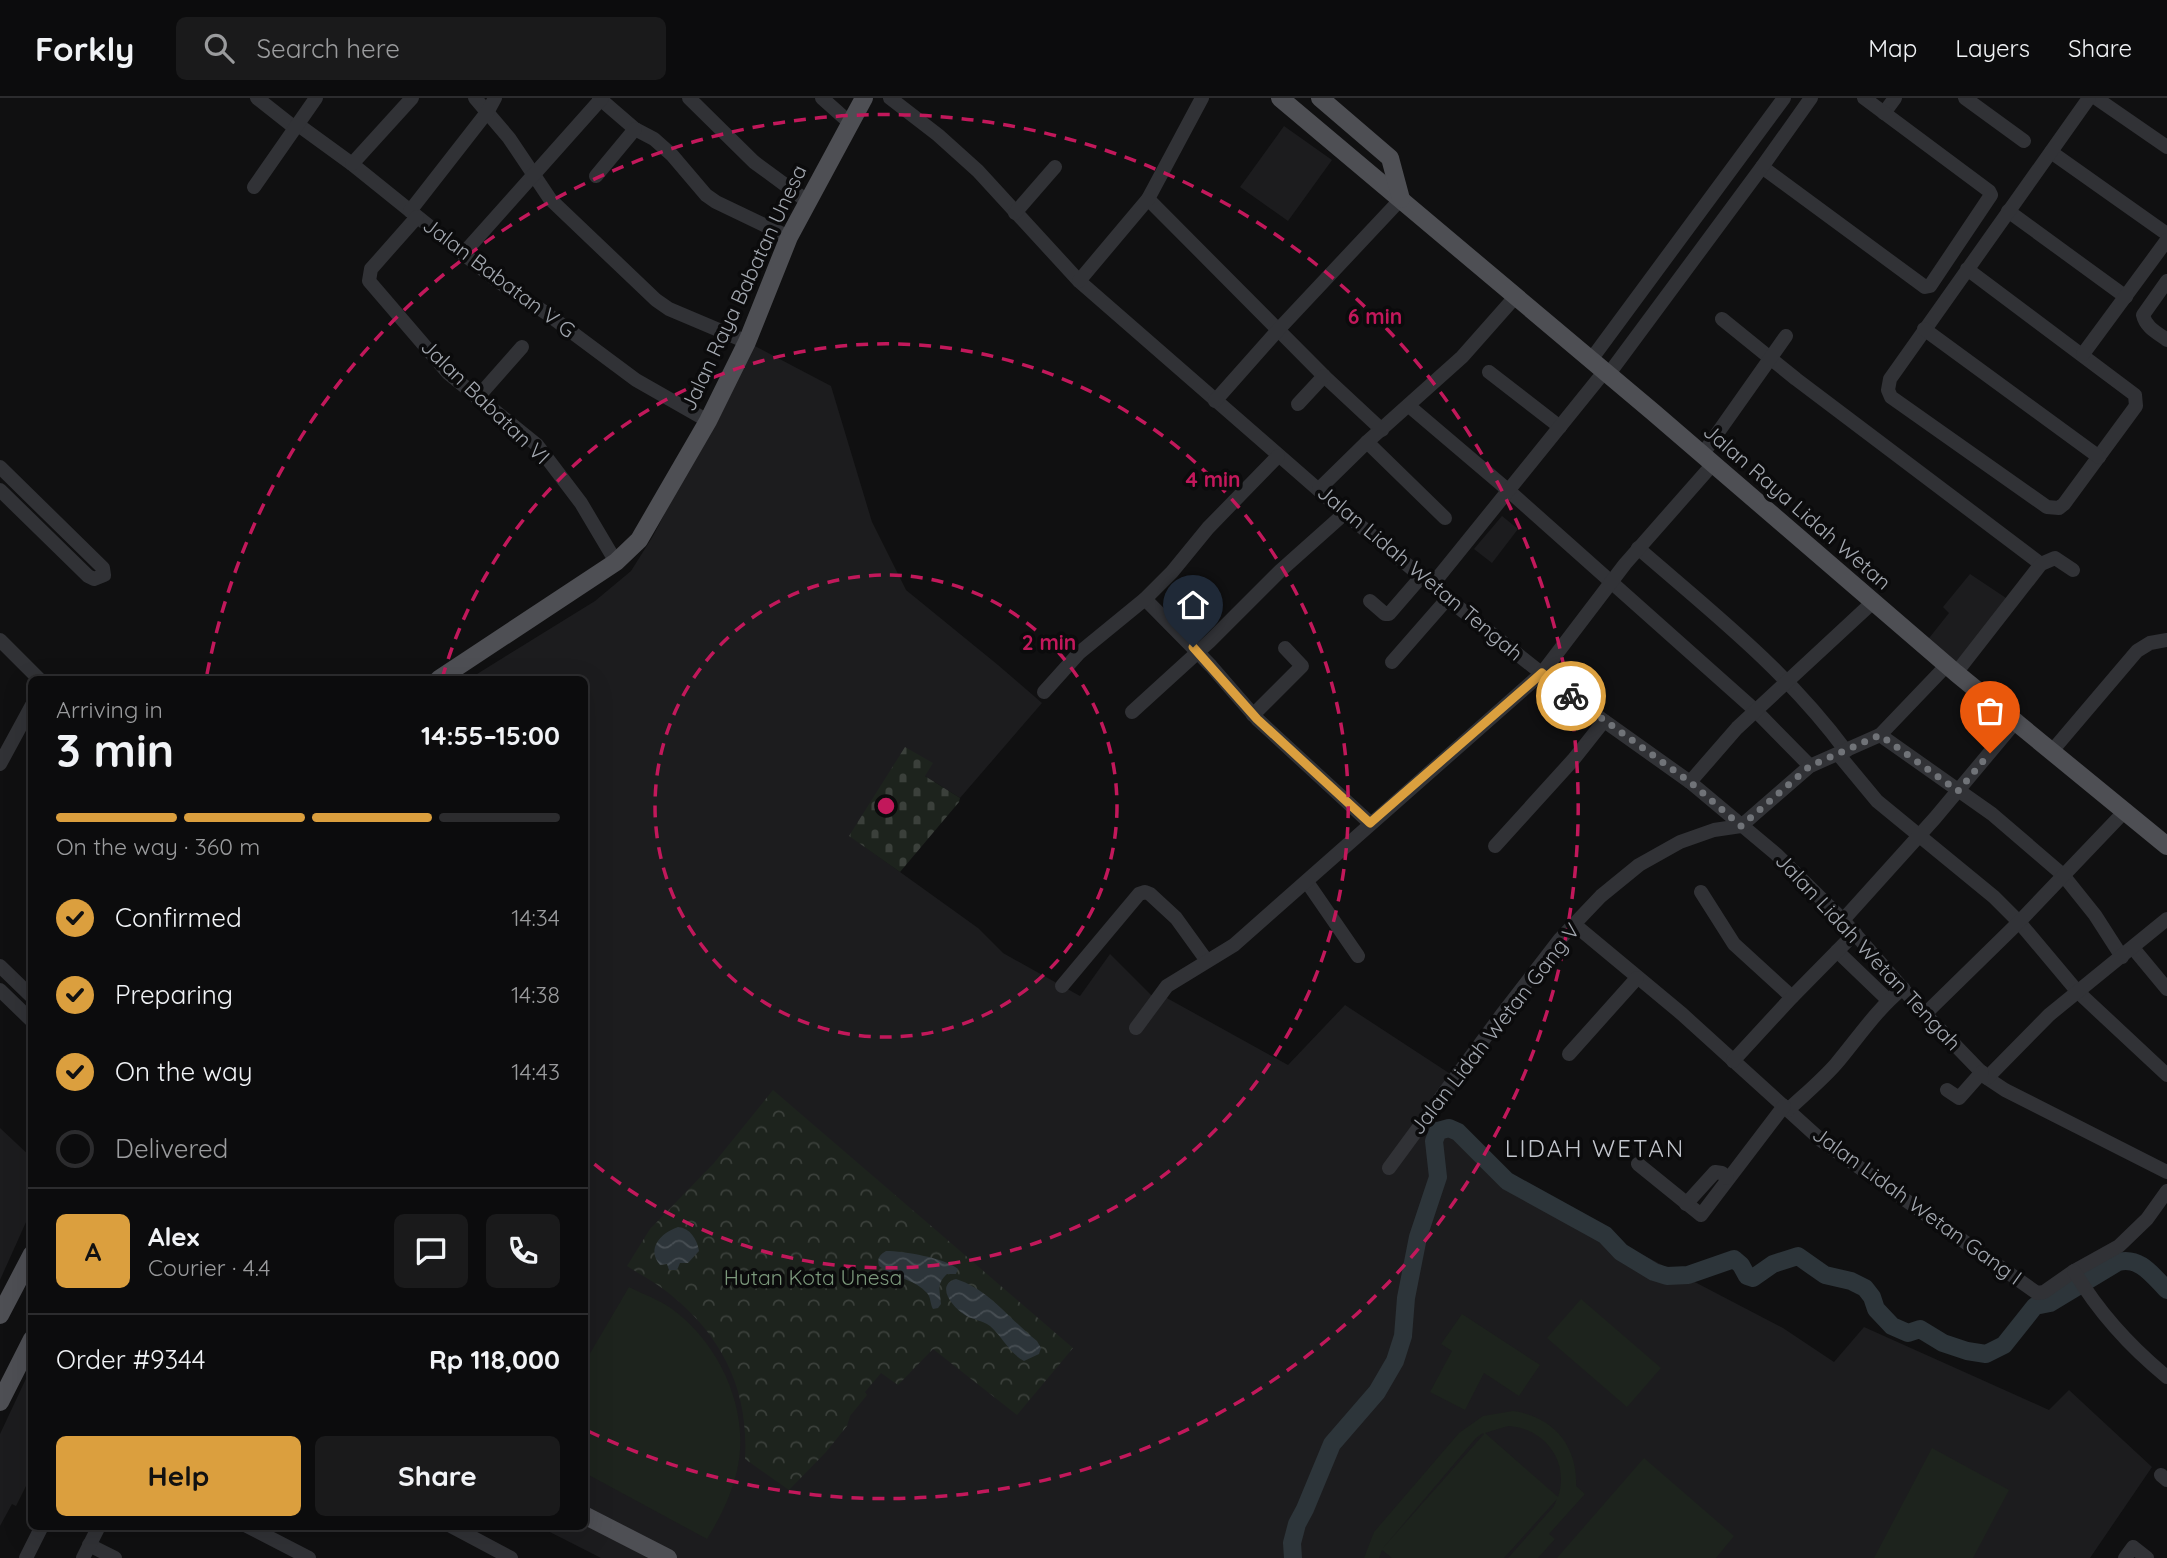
<!DOCTYPE html>
<html lang="en">
<head>
<meta charset="utf-8">
<style>
	body { margin:0; font-family:Quicksand,sans-serif; background:#1a1a1b; color:#f1f3f6; height:100vh; display:flex; flex-direction:column; font-size:26px; white-space:nowrap }
	* { box-sizing:border-box; margin:0 }
	p { font-size:23px; color:#9a9b9d }
	.icon { flex:none; width:38px; height:38px; fill:none; stroke:currentColor; stroke-width:2; stroke-linecap:round; stroke-linejoin:round }
	.map { position:relative; flex:1; overflow:hidden }
	.panel { position:absolute; left:28px; top:578px; width:560px; height:854px; display:flex; flex-direction:column; background:#0c0c0d; border-radius:10px; box-shadow:0 7px 28px #0002,0 0 0 2px #2c2c2e }
	.panel>* { flex:none }
	.pin { position:absolute; display:grid; place-items:center; width:60px; height:60px; color:#fff; margin:-72px -30px; border-radius:50% 50% 50% 0; rotate:-45deg; box-shadow:0 0 7px #0007 }
	.pin .icon { rotate:45deg }
	.courier { position:absolute; display:grid; place-items:center; width:70px; height:70px; margin:-35px; border:5px solid #db9f3e; border-radius:50%; background:#fff; color:#222; box-shadow:0 2px 9px #0007 }
	.head em { font-style:normal; font-weight:700 }
	.head div { display:flex; flex-direction:column-reverse }
	.head { display:flex; align-items:center; justify-content:space-between; height:119px; padding:0 28px }
	h1 { font-size:46px; font-weight:700; line-height:52px }
	.bar { display:grid; grid-template-columns:repeat(4,1fr); gap:10px 7px; align-content:center; height:84px; padding:0 28px }
	.bar i { height:9px; border-radius:5px; background:#2c2c2e }
	.bar .on { background:#db9f3e }
	.bar p { grid-column:span 4 }
	.line { display:flex; align-items:center; gap:18px; padding:0 28px; border-top:2px solid #2c2c2e }
	.line div { flex:1 }
	.round { display:grid; place-items:center; flex:none; width:74px; height:74px; border-radius:10px; background:#1a1a1b }
	ol { padding:0 28px; list-style:none }
	li { display:flex; align-items:center; gap:21px; height:77px }
	li p { margin-inline-start:auto }
	li .icon { padding:7px; border-radius:50%; background:#db9f3e; color:#111; stroke-width:4 }
	li:last-child { color:#9a9b9d }
	li i { width:38px; height:38px; border:4px solid #2c2c2e; border-radius:50% }
	.primary-button { display:flex; gap:14px; margin-top:auto; padding:14px 28px }
	.primary-button a { flex:1; height:80px; border-radius:10px; background:#db9f3e; color:#111; font-size:28px; font-weight:700; line-height:80px; text-align:center }
	.primary-button a+a { background:#1a1a1b; color:#f1f3f6 }
	header { display:flex; align-items:center; gap:42px; box-sizing:border-box; height:98px; padding:0 35px; background:#0c0c0d; border-bottom:2px solid #2c2c2e }
	header strong { font-size:33px }
	nav { display:flex; gap:38px; margin-inline-start:auto; font-size:24px }
	.search { width:490px; height:63px; background:#1a1a1b; display:flex; align-items:center; gap:18px; box-sizing:border-box; padding:0 24px; border-radius:10px; color:#9a9b9d; font-size:26px }
	.map>svg:first-child { display:block }
	.built { fill:#1c1c1e }
	.grass { fill:#1d231d; fill-rule:evenodd }
	.cemetery { fill:url(#cemetery-stones) }
	.park { fill:url(#park-crowns) }
	.water { fill:url(#water-waves) }
	.lines { fill:none; stroke-linecap:round; stroke-linejoin:round }
	.river { stroke:#2d353a; stroke-width:18 }
	.minor { stroke:#313236; stroke-width:14 }
	.major { stroke:#4e4f54; stroke-width:18 }
	.done { stroke:#707378; stroke-width:7; stroke-dasharray:0 12.6 }
	.route { stroke:#db9f3e; stroke-width:9 }
	.ring { fill:none; stroke:#c2185b; stroke-width:3.5; stroke-dasharray:12 9 }
	.labels { text-anchor:middle; stroke-width:7; stroke-linejoin:round; paint-order:stroke }
	.street-label { font-size:21px; fill:#a3a8b0; stroke:#0b0b0c }
	.park-label { font-size:21px; fill:#7c997c; stroke:#0b0b0c }
	.quarter-label { font-size:24px; letter-spacing:2px; fill:#c3c6cd; stroke:#0b0b0c }
	.centre { fill:#c2185b; stroke:#0b0b0c; stroke-width:3.5 }
	.ring-label { font-size:21px; text-anchor:middle; font-weight:bold; fill:#c2185b; stroke:#0b0b0c; stroke-width:7; stroke-linejoin:round; paint-order:stroke }
</style>
</head>
<body>
<header>
<strong>Forkly</strong>
<div class="search"><svg class="icon" aria-label="search" viewBox="0 0 24 24"><circle cx="10" cy="10" r="6"/><path d="M15 15l6 6"/></svg>Search here</div>
<nav><a>Map</a><a>Layers</a><a>Share</a></nav>
</header>
<div class="map">
<svg width="2167" height="1460" viewBox="0 0 2167 1460">
	<defs>
		<pattern id="cemetery-stones" width="16" height="16" patternUnits="userSpaceOnUse" patternTransform="scale(1.75)"><rect width="16" height="16" fill="#1d231d"/><path d="M2 7V4a2 2 0 0 1 4 0v3zM10 15v-3a2 2 0 0 1 4 0v3z" fill="#3b403b"/></pattern>
		<pattern id="park-crowns" width="20" height="18" patternUnits="userSpaceOnUse" patternTransform="scale(1.75)"><rect width="20" height="18" fill="#1d231d"/><path d="M2 6a3 3 0 1 1 6 0M12 15a3 3 0 1 1 6 0" fill="none" stroke="#3b403b"/></pattern>
		<pattern id="water-waves" width="16" height="10" patternUnits="userSpaceOnUse" patternTransform="scale(1.75)"><rect width="16" height="10" fill="#2d353a"/><path d="M0 5q4-4 8 0t8 0" fill="none" stroke="#484f54"/></pattern>
	</defs>
	<rect width="100%" height="100%" fill="#101011"/>
	<g class="built">
		<path d="M1284 28 1332 62 1288 123 1240 89Z"/>
		<path d="M753 247 831 288 872 424 906 492 998 567 1042 605 960 700 925 678 850 738 978 830 1003 855 1080 898 1110 856 1158 904 1165 899 1288 967 1345 907 1452 977 1427 1015 1505 1085 1783 1230 1834 1264 1864 1229 2049 1312 2069 1292 2152 1369 2090 1460H601L538 1428H584V581H469L595 503 631 473 653 438Z"/>
		<path d="M1502 418 1518 431 1492 465 1474 451Z"/>
		<path d="M1970 476 2015 506 1964 574 1926 544 1949 515 1943 509Z"/>
		<path d="M0 1030 32 1060 31 1113 0 1182Z"/>
		<path d="M31 1270V1378L16 1408 12 1406 0 1428V1336Z"/>
	</g>
	<g class="grass">
		<path d="M629 1189C643 1196 660 1202 672 1211 720 1246 751 1313 737 1373 731 1398 720 1420 707 1441L585 1375V1264Z"/>
		<path d="M1581 1201 1661 1270 1627 1309 1547 1240Z"/>
		<path d="M1462 1216 1540 1267 1519 1298 1484 1275 1465 1312 1430 1294 1452 1253 1441 1246Z"/>
		<path d="M1513 1313C1552 1318 1578 1347 1576 1388L1585 1396 1549 1436 1555 1441 1538 1460H1508L1554 1408 1557 1401 1504 1460H1392L1382 1452 1379 1460H1364L1374 1434 1459 1335 1483 1318ZM1508 1328C1544 1330 1570 1363 1558 1399L1485 1335ZM1483 1335 1484 1336 1383 1450 1476 1340Z"/>
		<path d="M1932 1350 2009 1392 1973 1460H1874Z"/>
		<path d="M1644 1360 1734 1438 1716 1460H1557Z"/>
	</g>
	<path class="cemetery" d="M905 649 933 665 925 678 960 700 959 704 900 774 849 738Z"/>
	<path class="park" d="M773 992 1073 1250 1017 1317 933 1251 898 1287 881 1275 865 1294 867 1297 850 1318 847 1328 826 1354 789 1392 745 1361C749 1294 724 1240 671 1197 658 1186 641 1177 627 1168L650 1131 714 1065Z"/>
	<g class="water">
		<path d="M678 1129C690 1130 697 1141 699 1153L688 1165H680L677 1172H669L667 1166 660 1167C646 1150 661 1135 678 1129Z"/>
		<path d="M886 1153C904 1153 945 1160 958 1171L956 1176H947C936 1186 940 1193 941 1206L938 1210 933 1211C930 1206 931 1199 927 1195 913 1180 896 1181 879 1168 877 1161 879 1157 886 1153Z"/>
		<path d="M956 1181C990 1192 1010 1222 1037 1243L1041 1250 1039 1256 1024 1263C1009 1255 1002 1238 990 1228 982 1222 973 1222 965 1217 952 1209 935 1187 956 1181Z"/>
	</g>
	<g class="lines">
		<path class="river" d="M1293 1460 1292 1445 1297 1426 1305 1411 1332 1346 1377 1294 1395 1263 1403 1238 1406 1200 1418 1139 1438 1079 1434 1043 1438 1033 1449 1030 1458 1034 1507 1083 1605 1137 1621 1154 1654 1174 1667 1178 1688 1177 1734 1161 1741 1167 1747 1178 1753 1180 1773 1166 1798 1158 1825 1177 1851 1183 1865 1190 1872 1199 1876 1211 1892 1228 1908 1235 1920 1231 1943 1245 1967 1253 1986 1256 2004 1247 2035 1208 2050 1205 2118 1164C2140 1158 2153 1178 2167 1192"/>
		<g class="minor">
			<path d="M257 0 295 30"/>
			<path d="M475 0 509 40 550 101 656 202 669 211 747 244"/>
			<path d="M599 0 635 31 654 41 672 57 706 97 716 104 789 139"/>
			<path d="M689 0 754 64 807 103"/>
			<path d="M822 0 850 25"/>
			<path d="M890 0 938 37 978 73 1079 183 1345 415 1463 513 1579 605 1690 684 1776 756 1843 822 1925 916 1987 980 2005 992 2167 1074"/>
			<path d="M1965 0 2024 43"/>
			<path d="M2096 0 2167 49"/>
			<path d="M1884 15 1895 0"/>
			<path d="M297 26 352 66 496 182 546 215 636 282 708 323"/>
			<path d="M2051 54 2167 136"/>
			<path d="M352 66 412 0"/>
			<path d="M1762 69 1925 189 1930 188 1991 97 1989 93 1864 0"/>
			<path d="M596 78 635 31"/>
			<path d="M254 89 316 0"/>
			<path d="M1148 101 1324 278 1382 332"/>
			<path d="M410 113 488 13 495 0"/>
			<path d="M2008 113 2126 199"/>
			<path d="M1015 115 1055 69"/>
			<path d="M417 119 371 171 369 183 448 275 537 347 581 405 616 464"/>
			<path d="M463 156 602 0"/>
			<path d="M1967 171 2135 297 2136 308 2064 406 2059 410 2047 409 1891 299 1888 292 1890 281 2089 0"/>
			<path d="M1079 183 1148 101 1202 0"/>
			<path d="M2167 183 2143 217C2146 230 2158 235 2167 242"/>
			<path d="M1722 221 1796 281 2041 466"/>
			<path d="M1924 231 2099 359"/>
			<path d="M2083 256 2167 142"/>
			<path d="M1590 263 1784 0"/>
			<path d="M1489 274 1560 329"/>
			<path d="M1608 277 1762 69 1811 0"/>
			<path d="M477 300 522 249"/>
			<path d="M1215 303 1278 232 1401 101"/>
			<path d="M1298 306 1324 278"/>
			<path d="M1409 308 1509 393 1756 613 1810 668"/>
			<path d="M1367 344 1445 420"/>
			<path d="M1702 357 1786 238"/>
			<path d="M0 369 103 470 104 477 94 481 88 478 0 392"/>
			<path d="M1319 391 1367 344 1462 259 1516 198"/>
			<path d="M1638 450C1713 515 1786 572 1846 653"/>
			<path d="M1432 487 1604 274"/>
			<path d="M1145 501 1211 568 1257 621 1370 725"/>
			<path d="M1370 503 1385 516H1389L1421 479"/>
			<path d="M0 542 39 581"/>
			<path d="M1392 564 1448 500"/>
			<path d="M1956 575 2041 466 2055 460 2073 472"/>
			<path d="M1044 594 1079 555 1145 501 1172 474 1208 430 1278 358"/>
			<path d="M1132 614 1210 543 1280 473 1345 415"/>
			<path d="M1253 617 1302 568 1285 550"/>
			<path d="M1880 637 1992 716 2063 777 2095 817 2122 859"/>
			<path d="M2052 653 2137 553 2150 545 2167 542"/>
			<path d="M1838 656 1877 703 1994 799 2019 824 2077 893 2167 977"/>
			<path d="M0 666 32 607"/>
			<path d="M1690 684 1737 630 1873 504"/>
			<path d="M1495 748 1573 662 1604 623"/>
			<path d="M1307 784 1358 858"/>
			<path d="M1701 794 1734 846 1792 899"/>
			<path d="M1843 822 1935 720 2017 622"/>
			<path d="M1575 827 1682 916 1822 1043 2037 1195 2044 1194 2074 1173 2119 1148 2147 1121 2167 1093"/>
			<path d="M2133 850 2167 891"/>
			<path d="M1837 853 1888 902"/>
			<path d="M0 868 32 899"/>
			<path d="M1062 888 1139 796 1145 794 1150 796 1176 820 1207 863"/>
			<path d="M0 892 32 923"/>
			<path d="M1925 916 2019 824 2126 712"/>
			<path d="M1136 930 1167 888 1234 847 1542 575 1625 466 1713 366"/>
			<path d="M1569 956 1637 880"/>
			<path d="M1733 963 1792 899 1855 835"/>
			<path d="M1987 980 2049 917 2167 821"/>
			<path d="M1947 992 1959 1000 1982 974"/>
			<path d="M1788 1012C1804 997 1822 982 1836 966 1858 940 1876 912 1903 890"/>
			<path d="M1638 1066 1701 1117 1784 1008"/>
			<path d="M1389 1070 1503 915 1560 841 1601 798 1639 767 1680 744 1714 732 1741 728 1810 668 1880 637 1947 567"/>
			<path d="M1686 1106 1715 1074 1722 1075 1727 1080"/>
			<path d="M2074 1173C2099 1215 2129 1248 2167 1279"/>
			<path d="M2161 1377 2167 1382"/>
			<path d="M247 1428 309 1460"/>
			<path d="M451 1428 511 1460"/>
			<path d="M89 1447 115 1460"/>
			<path d="M26 1460 42 1428"/>
			<path d="M83 1460 99 1428"/>
			<path d="M2125 1460 2133 1449 2147 1460"/>
		</g>
		<g class="major">
			<path d="M1280 0 1653 314 1956 575 2167 748"/>
			<path d="M1320 0 1390 60 1401 101"/>
			<path d="M439 581 616 464 639 442 708 323 747 244 789 139 864 0"/>
			<path d="M0 1217 32 1156"/>
			<path d="M0 1304 32 1241"/>
			<path d="M584 1417 668 1460"/>
		</g>
	</g>
	<g class="lines">
		<path class="done" d="M1571 598 1690 684 1741 728 1810 668 1880 637 1958 693 1990 655"/>
		<path class="route" d="M1193 549 1257 621 1370 725 1542 575 1571 598"/>
	</g>
	<g class="ring">
		<circle cx="886" cy="708" r="231"/>
		<path d="M442 581A462 462 0 1 1 586 1059"/>
		<path d="M207 576A692 692 0 1 1 588 1333"/>
	</g>
	<g class="labels">
		<g class="street-label">
			<text transform="translate(499 180) rotate(37)" y="7">Jalan Babatan V G</text>
			<text transform="translate(744 190) rotate(-65)" y="7">Jalan Raya Babatan Unesa</text>
			<text transform="translate(485 304) rotate(44)" y="7">Jalan Babatan VI</text>
			<text transform="translate(1797 409) rotate(41)" y="7">Jalan Raya Lidah Wetan</text>
			<text transform="translate(1420 475) rotate(40)" y="7">Jalan Lidah Wetan Tengah</text>
			<text transform="translate(1868 854) rotate(47)" y="7">Jalan Lidah Wetan Tengah</text>
			<text transform="translate(1495 931) rotate(-52)" y="7">Jalan Lidah Wetan Gang V</text>
			<text transform="translate(1917 1108) rotate(36)" y="7">Jalan Lidah Wetan Gang I</text>
		</g>
		<g class="park-label">
			<text x="813" y="1187">Hutan Kota Unesa</text>
		</g>
		<g class="quarter-label">
			<text x="1595" y="1059">LIDAH WETAN</text>
		</g>
	</g>
	<circle cx="886" cy="708" r="10" class="centre"/>
	<g class="ring-label">
		<text x="1375" y="226">6 min</text>
		<text x="1213" y="389">4 min</text>
		<text x="1049" y="552">2 min</text>
	</g>
</svg>
<div class="pin" style="left:1990px;top:655px;background:#ea580c"><svg class="icon" aria-label="bag" viewBox="0 0 24 24"><path d="M5 8h14l-1 12H6zM9 8a3 3 0 0 1 6 0"/></svg></div>
<div class="pin" style="left:1193px;top:549px;background:#1f2937"><svg class="icon" aria-label="home" viewBox="0 0 24 24"><path d="M3 11l9-7 9 7M6 9v11h12V9"/></svg></div>
<div class="courier" style="left:1571px;top:598px"><svg class="icon" aria-label="bike" viewBox="0 0 24 24"><circle cx="6" cy="16" r="4"/><circle cx="18" cy="16" r="4"/><path d="M6 16l4-8h5l3 8M10 8l3 8H6M13 5h3"/></svg></div>
<section class="panel">
<div class="head"><div><h1>3 min</h1><p>Arriving in</p></div><em>14:55–15:00</em></div>
<div class="bar"><i class="on"></i><i class="on"></i><i class="on"></i><i></i><p>On the way · 360 m</p></div>
<ol>
<li><svg class="icon" aria-label="check" viewBox="0 0 24 24"><path d="M5 12l5 5 9-10"/></svg>Confirmed<p>14:34</p></li>
<li><svg class="icon" aria-label="check" viewBox="0 0 24 24"><path d="M5 12l5 5 9-10"/></svg>Preparing<p>14:38</p></li>
<li><svg class="icon" aria-label="check" viewBox="0 0 24 24"><path d="M5 12l5 5 9-10"/></svg>On the way<p>14:43</p></li>
<li><i></i>Delivered</li>
</ol>
<div class="line" style="height:126px"><b class="round" style="background:#db9f3e;color:#111">A</b><div><b>Alex</b><p>Courier · 4.4</p></div><a class="round"><svg class="icon" aria-label="chat" viewBox="0 0 24 24"><path d="M4 5h16v11H9l-5 4z"/></svg></a><a class="round"><svg class="icon" aria-label="phone" viewBox="0 0 24 24"><path d="M5 4h4l2 5-3 2q2 4 5 5l2-3 5 2v4C11 20 4 13 5 4z"/></svg></a></div>
<div class="line" style="height:91px"><div>Order #9344</div><b>Rp 118,000</b></div>
<div class="primary-button"><a>Help</a><a>Share</a></div>
</section>
</div>
</body>
</html>
